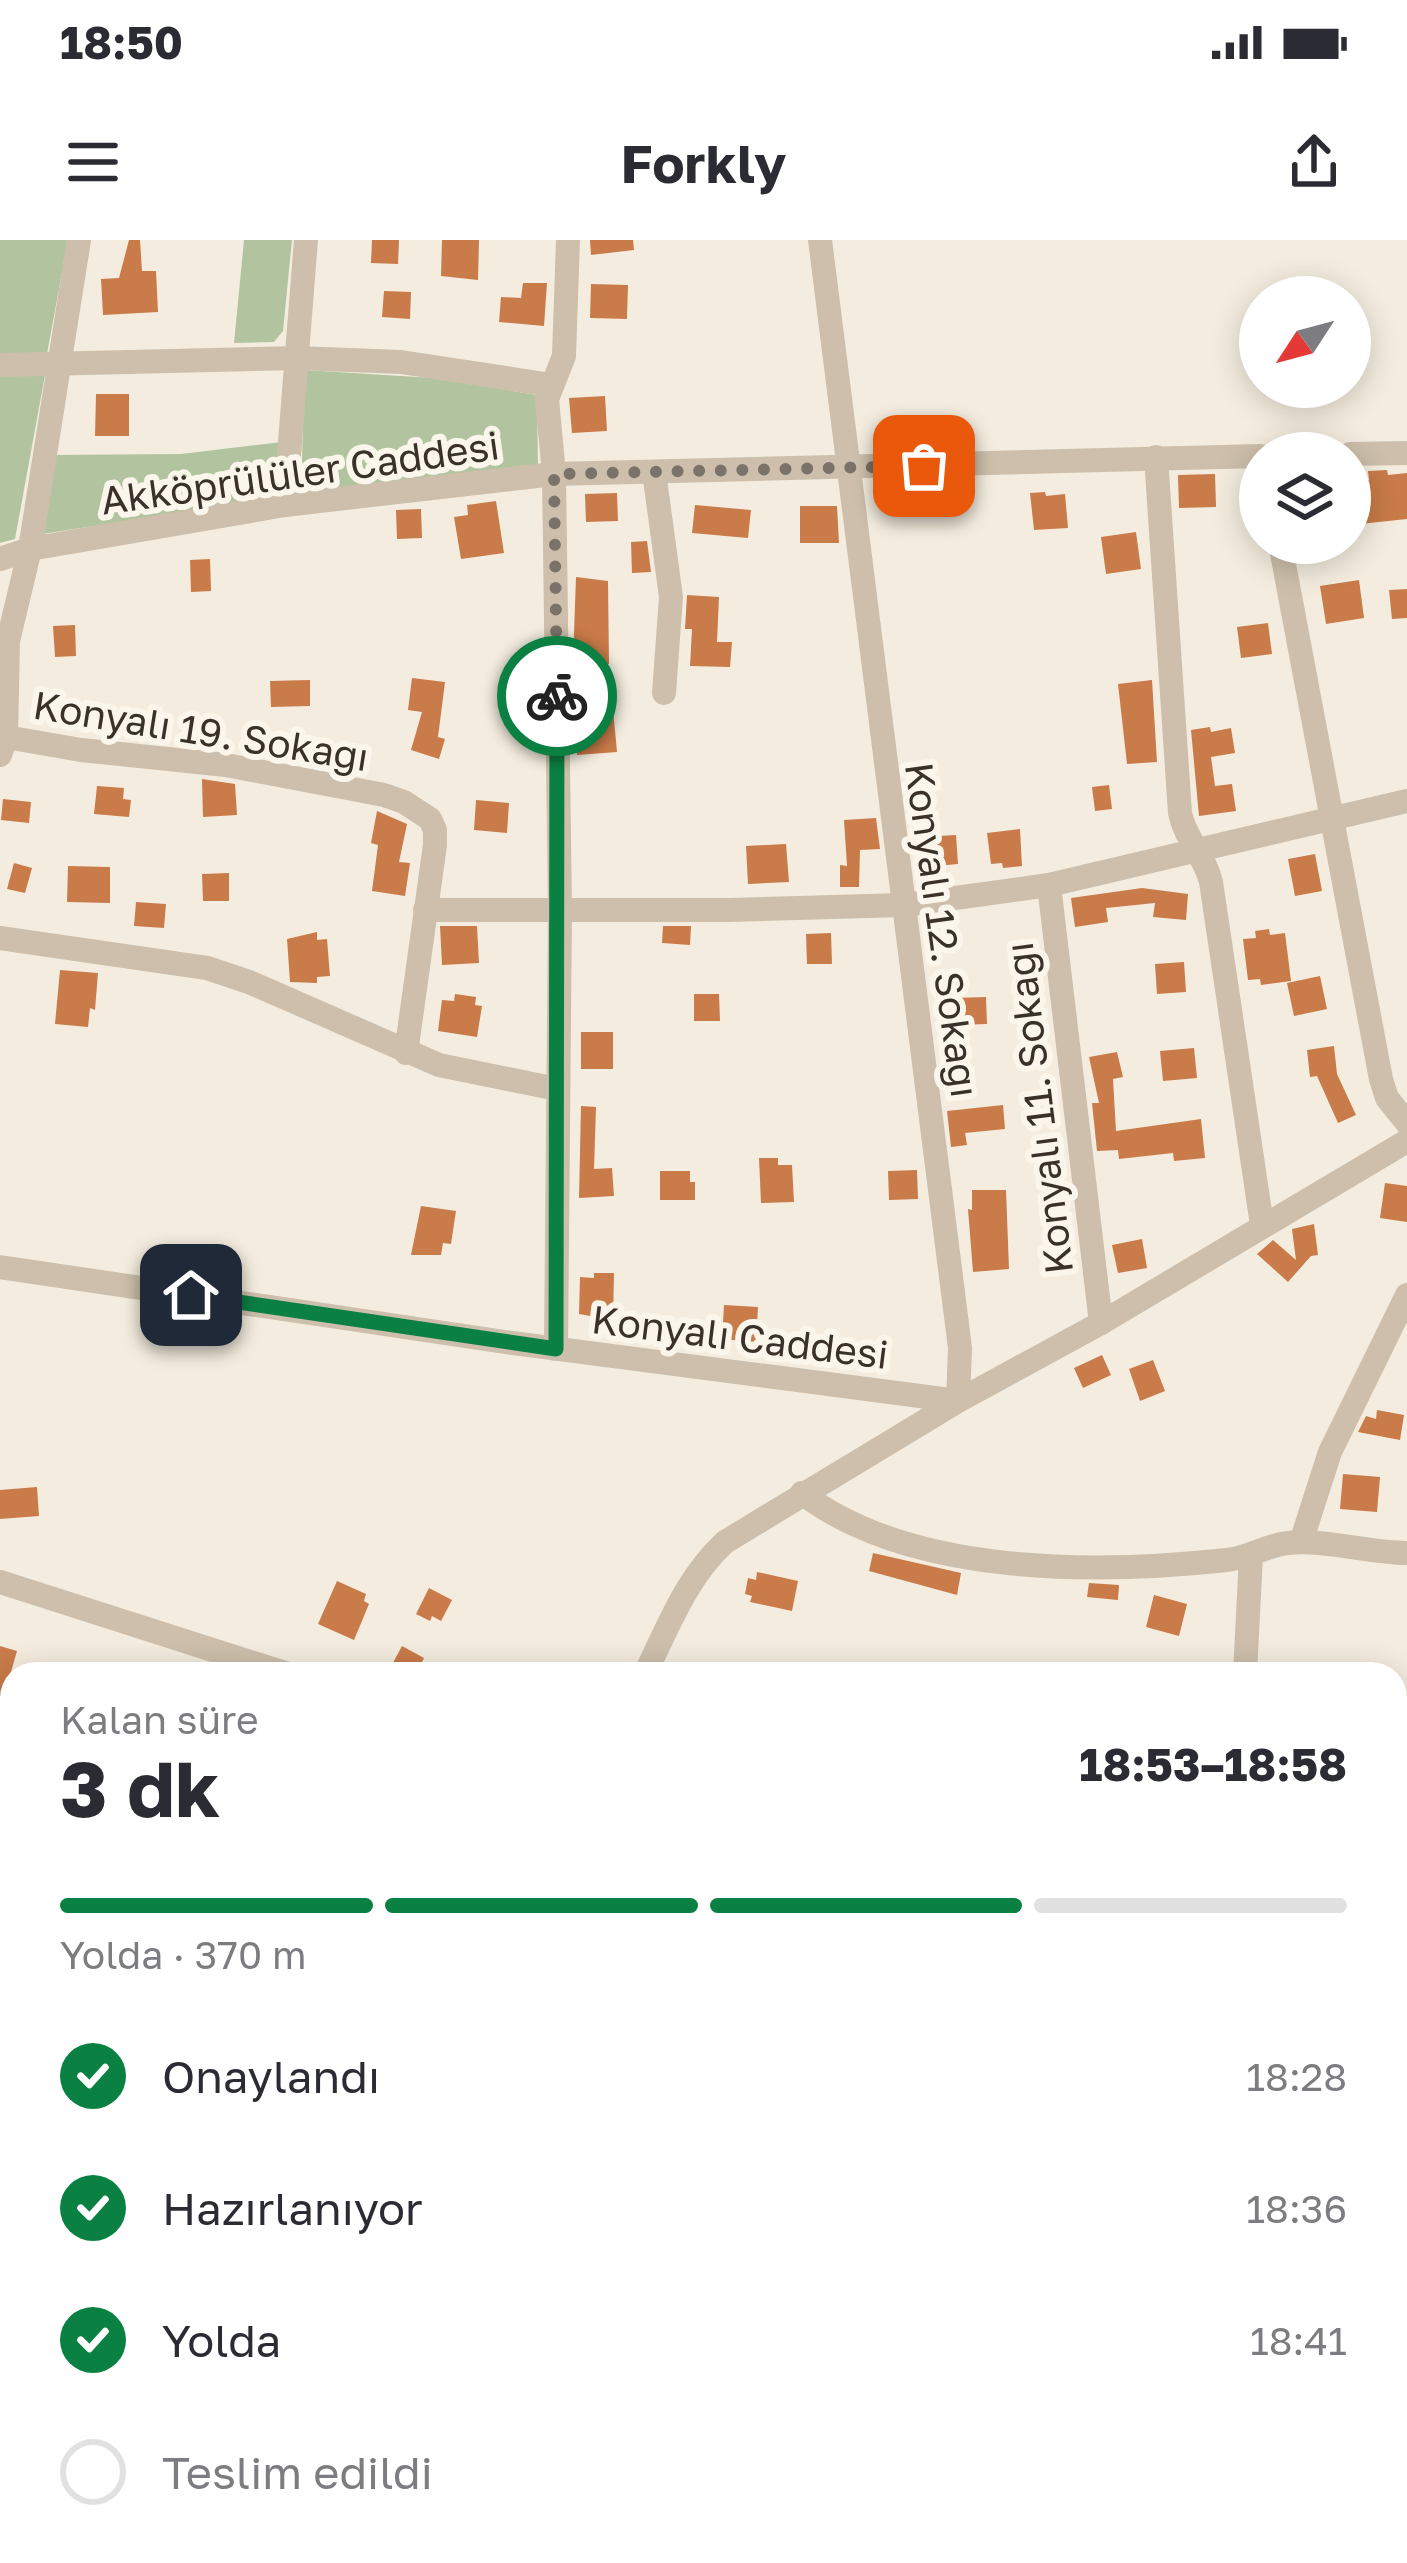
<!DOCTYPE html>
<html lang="tr">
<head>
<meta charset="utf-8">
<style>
	body { margin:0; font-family:"Golos Text",sans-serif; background:#f7f7f7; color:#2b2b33; height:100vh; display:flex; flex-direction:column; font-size:45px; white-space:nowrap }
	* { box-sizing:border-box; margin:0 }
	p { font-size:39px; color:#7c7c81 }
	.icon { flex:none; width:66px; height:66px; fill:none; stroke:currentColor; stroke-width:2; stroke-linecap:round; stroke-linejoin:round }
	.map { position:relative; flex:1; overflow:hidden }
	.panel { position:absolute; left:0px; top:1422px; width:1407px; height:903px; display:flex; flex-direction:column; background:#fff; border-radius:36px 36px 0 0; box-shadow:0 6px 30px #0003 }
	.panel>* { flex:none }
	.needle { width:78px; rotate:234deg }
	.controls { position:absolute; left:1239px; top:36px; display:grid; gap:24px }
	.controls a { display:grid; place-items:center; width:132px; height:132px; border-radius:50%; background:#fff; box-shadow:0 6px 30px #0003; font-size:60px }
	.pin { position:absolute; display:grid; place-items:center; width:102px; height:102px; color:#fff; margin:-51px; border-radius:24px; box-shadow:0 6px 18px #0006 }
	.courier { position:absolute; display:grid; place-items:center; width:120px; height:120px; margin:-60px; border:9px solid #0b8043; border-radius:50%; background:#fff; color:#222; box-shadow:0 3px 15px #0007 }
	.head em { font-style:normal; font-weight:700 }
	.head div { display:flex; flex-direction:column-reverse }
	.head { display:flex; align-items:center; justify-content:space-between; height:204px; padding:0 60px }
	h1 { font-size:78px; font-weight:700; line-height:90px }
	.bar { display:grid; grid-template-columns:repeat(4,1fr); gap:18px 12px; align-content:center; height:144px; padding:0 60px }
	.bar i { height:15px; border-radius:9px; background:#e1e1e2 }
	.bar .active { background:#0b8043 }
	.bar p { grid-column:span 4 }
	ol { padding:0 60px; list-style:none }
	li { display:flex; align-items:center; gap:36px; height:132px }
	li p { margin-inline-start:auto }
	li .icon { padding:12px; border-radius:50%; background:#0b8043; color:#fff; stroke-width:4 }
	li:last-child { color:#7c7c81 }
	li i { width:66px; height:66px; border:6px solid #e1e1e2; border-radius:50% }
	.status { display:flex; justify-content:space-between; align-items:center; height:84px; padding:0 60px; background:#fff; direction:ltr }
	.status svg { height:33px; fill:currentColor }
	header { display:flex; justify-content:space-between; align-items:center; height:156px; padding:0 60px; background:#fff; font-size:54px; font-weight:700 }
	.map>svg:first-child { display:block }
	.green { fill:#b2c49f }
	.building { fill:#c97b49 }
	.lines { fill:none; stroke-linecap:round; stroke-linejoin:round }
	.minor { stroke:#cdbfab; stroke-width:24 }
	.done { stroke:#7b7369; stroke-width:12; stroke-dasharray:0 21.6 }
	.route { stroke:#0b8043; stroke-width:15 }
	.labels { text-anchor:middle; stroke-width:12; stroke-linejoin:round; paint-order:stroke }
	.street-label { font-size:39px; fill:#3a322a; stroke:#fbf6ec }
</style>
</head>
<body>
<div class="status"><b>18:50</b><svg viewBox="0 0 49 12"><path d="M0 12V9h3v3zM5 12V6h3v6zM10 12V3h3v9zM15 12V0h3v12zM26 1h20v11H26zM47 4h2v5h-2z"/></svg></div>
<header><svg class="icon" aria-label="menu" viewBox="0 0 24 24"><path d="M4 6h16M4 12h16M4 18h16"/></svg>Forkly<svg class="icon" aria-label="share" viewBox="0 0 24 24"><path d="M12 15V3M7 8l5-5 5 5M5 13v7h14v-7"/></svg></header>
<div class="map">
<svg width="1407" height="2323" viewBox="0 0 1407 2323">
	<rect width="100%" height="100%" fill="#f4eddf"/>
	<g class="green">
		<path d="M0 0H68L47 114H0Z"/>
		<path d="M244 0H292L283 91 274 102 234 103Z"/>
		<path d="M305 130 433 138 537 155 538 225 312 252 301 244Z"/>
		<path d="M45 135 15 299 0 303V136Z"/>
		<path d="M282 202 278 258 42 294 50 215 181 214Z"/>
	</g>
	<g class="building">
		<path d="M129 0H140L142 31H156L158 72 103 75 101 39 119 38Z"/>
		<path d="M372 0H399L398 24 371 23Z"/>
		<path d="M442 0H479L478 40 441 36Z"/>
		<path d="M590 0H633L634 10 591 15Z"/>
		<path d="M523 43H547L544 86 499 82 501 57 521 58Z"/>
		<path d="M591 44 628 45 627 79 590 78Z"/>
		<path d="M384 51 411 52 410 79 382 77Z"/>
		<path d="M96 154H129V196H95Z"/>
		<path d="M605 156 607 191 572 193 569 158Z"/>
		<path d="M1387 230 1388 235 1407 233V279L1360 284 1355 242 1369 240 1368 231Z"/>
		<path d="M1215 234 1216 267 1179 268 1178 235Z"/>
		<path d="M1045 252 1046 256 1065 254 1068 288 1034 290 1030 253Z"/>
		<path d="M617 253 618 281 586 282 585 254Z"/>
		<path d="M496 261 504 313 461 319 454 277 468 275 467 265Z"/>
		<path d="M695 265 751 270 748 298 692 293Z"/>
		<path d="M800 266H837L839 303H800Z"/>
		<path d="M421 269 422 298 397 299 396 270Z"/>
		<path d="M1136 292 1141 329 1106 334 1101 297Z"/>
		<path d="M647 301 651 332 632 333 631 302Z"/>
		<path d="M210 319 211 351 191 352 190 320Z"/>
		<path d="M576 337 608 341 609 424 573 421Z"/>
		<path d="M1359 340 1364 378 1326 384 1320 346Z"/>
		<path d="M1407 349V378L1392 379 1389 350Z"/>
		<path d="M687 355 719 357 717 402H732L730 427 690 426 692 389H685Z"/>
		<path d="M1268 383 1272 414 1241 418 1237 387Z"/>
		<path d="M75 385 76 416 55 417 53 386Z"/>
		<path d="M412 438 445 442 438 497 445 499 439 519 411 510 422 472 408 470Z"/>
		<path d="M310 440V466L271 467 270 441Z"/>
		<path d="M1152 440 1157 522 1127 524 1118 444Z"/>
		<path d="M613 469 617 512 577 515 574 472Z"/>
		<path d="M1210 487 1211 492 1231 488 1235 513 1211 517 1215 546 1232 544 1236 571 1199 576 1191 490Z"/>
		<path d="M202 539 235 544 237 575 203 577Z"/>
		<path d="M1109 545 1112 569 1095 571 1092 547Z"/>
		<path d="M97 546 124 548 123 559 131 560 129 577 94 574Z"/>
		<path d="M3 559 31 562 29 583 1 580Z"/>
		<path d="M476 560 509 563 507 593 474 590Z"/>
		<path d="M377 571 407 584 399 622 410 623 405 656 372 651 378 605 371 603Z"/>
		<path d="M876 578 880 609 860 610 859 647H840V625L847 626 844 580Z"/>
		<path d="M1020 589 1022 626 1003 628 1002 623 991 624 987 593Z"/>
		<path d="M956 595 958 624 925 627 922 597Z"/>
		<path d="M786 604 789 642 748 644 746 606Z"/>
		<path d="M1315 614 1322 651 1295 656 1288 619Z"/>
		<path d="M14 623 32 628 25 653 7 649Z"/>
		<path d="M68 626 110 627V663L67 662Z"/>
		<path d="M229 633V661H203L202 634Z"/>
		<path d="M1142 648 1188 654 1186 680 1153 677 1155 663 1106 668 1108 682 1075 687 1071 658Z"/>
		<path d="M136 662 166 664 164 688 134 686Z"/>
		<path d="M440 686H477L479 723 442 725Z"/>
		<path d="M663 686H691L690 705 662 703Z"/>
		<path d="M1269 689 1270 695 1285 693 1291 741 1261 745 1260 739 1248 740 1243 699 1256 698 1255 691Z"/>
		<path d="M317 692V700L327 699 330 736 317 737V743L290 742 287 699Z"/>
		<path d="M831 693 832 724H807L806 694Z"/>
		<path d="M1184 722 1186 752 1157 754 1155 724Z"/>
		<path d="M60 730 98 733 95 770 90 768 88 787 55 784Z"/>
		<path d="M1320 736 1327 769 1294 776 1287 743Z"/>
		<path d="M455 754 476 757 475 765 482 766 477 797 438 791 442 760 454 761Z"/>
		<path d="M694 754H719L720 781H694Z"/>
		<path d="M986 757 987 784 956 785 955 758Z"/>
		<rect x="581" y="792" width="32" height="37"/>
		<path d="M1334 806 1337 834 1356 875 1338 883 1317 836 1310 837 1307 810Z"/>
		<path d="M1194 808 1197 838 1163 841 1160 811Z"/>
		<path d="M1117 812 1123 837 1113 839 1116 891 1201 879 1205 918 1174 921 1173 913 1119 919 1118 910 1097 911 1092 863H1099L1089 817Z"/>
		<path d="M1003 865 1005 889 965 893 967 905 951 907 947 871Z"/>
		<path d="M581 866 596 867 594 929 612 928 614 956 579 958Z"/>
		<path d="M759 918H778V925H792L794 962 761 963Z"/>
		<path d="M917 930 918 959 889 960 888 931Z"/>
		<path d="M660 931H690V942H695V960H660Z"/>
		<path d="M1385 943 1407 946V982L1380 978Z"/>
		<path d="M972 950H1006L1009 1029 973 1032 968 969 972 970Z"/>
		<path d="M421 966 456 971 451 1004 443 1003 441 1015H411Z"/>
		<path d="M1314 984 1318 1015 1311 1016 1288 1042 1257 1014 1273 1000 1296 1020 1292 989Z"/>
		<path d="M1142 999 1147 1028 1118 1033 1112 1005Z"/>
		<path d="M594 1033H614L613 1080 579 1074 580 1037 594 1038Z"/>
		<path d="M724 1065 758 1067 756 1102 722 1099Z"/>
		<path d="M1102 1115 1111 1135 1083 1148 1074 1128Z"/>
		<path d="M1153 1120 1165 1151 1140 1161 1129 1129Z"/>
		<path d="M1377 1170 1404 1175 1400 1200 1358 1192 1366 1176 1376 1179Z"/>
		<path d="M1343 1234 1380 1237 1377 1272 1340 1269Z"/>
		<path d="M37 1247 39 1276 0 1279V1250Z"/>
		<path d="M873 1313 961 1333 957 1355 869 1331Z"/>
		<path d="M757 1332 798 1341 792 1371 750 1362 752 1356 745 1354 748 1338 756 1340Z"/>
		<path d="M337 1341 366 1354 364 1361 369 1364 354 1400 318 1384Z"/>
		<path d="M1089 1343 1119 1345 1118 1360 1087 1357Z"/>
		<path d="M429 1348 452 1360 441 1381 432 1376 430 1381 416 1374Z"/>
		<path d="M1154 1355 1187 1364 1179 1396 1146 1387Z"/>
		<path d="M0 1406 17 1411 4 1456H0Z"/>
		<path d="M402 1406 424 1418 416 1434H387Z"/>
	</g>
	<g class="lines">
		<g class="minor">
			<path d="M0 125 297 118 401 122 551 145"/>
			<path d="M1350 214 1407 213"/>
			<path d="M1156 217 1180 573C1185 599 1205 616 1211 642L1262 985"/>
			<path d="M654 232 671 357 664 453"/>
			<path d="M285 265 306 0"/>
			<path d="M1280 303 1381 839 1387 858 1407 883"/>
			<path d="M0 319 30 309 285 265 554 234 1260 216"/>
			<path d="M6 497 81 510 226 525 384 555 404 562 430 579 435 590V605L406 813"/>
			<path d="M0 515 6 497 8 401 30 309 79 0"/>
			<path d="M1049 645 1101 1083"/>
			<path d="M425 670H728L904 665 1049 645 1407 561"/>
			<path d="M0 698 207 728 249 742 439 825 557 849"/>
			<path d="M0 1027 505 1102 958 1161 1101 1083 1407 901"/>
			<path d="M556 1109 560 669 554 234 547 159 564 116 568 0"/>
			<path d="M802 1253C910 1336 1097 1334 1227 1320 1249 1318 1267 1305 1288 1303 1327 1299 1368 1313 1407 1313"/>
			<path d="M1301 1302 1330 1212 1407 1055"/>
			<path d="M0 1342 288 1434"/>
			<path d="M645 1434C668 1387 686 1338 725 1302L958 1161 960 1108 820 0"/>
			<path d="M1245 1434 1251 1315"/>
			<path d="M0 1739 12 1744"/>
			<path d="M1395 1859H1407"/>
			<path d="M0 2121 12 2135"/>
			<path d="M1395 2268H1407"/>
			<path d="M172 2313 180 2323"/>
			<path d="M671 2313 678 2323"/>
			<path d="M1062 2313 1064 2323"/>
			<path d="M1278 2313 1280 2323"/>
			<path d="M480 2323 493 2313"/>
			<path d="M599 2323 611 2313"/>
		</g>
	</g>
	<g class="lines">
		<path class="done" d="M557 456 554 234 924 226"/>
		<path class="route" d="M191 1055 556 1109 557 456"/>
	</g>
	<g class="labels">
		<g class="street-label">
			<text transform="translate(300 233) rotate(-8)" y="14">Akköprülüler Caddesi</text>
			<text transform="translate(201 491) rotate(9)" y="14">Konyalı 19. Sokağı</text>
			<text transform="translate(942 690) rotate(82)" y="14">Konyalı 12. Sokağı</text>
			<text transform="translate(1039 868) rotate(-97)" y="14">Konyalı 11. Sokağı</text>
			<text transform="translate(740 1097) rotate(7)" y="14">Konyalı Caddesi</text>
		</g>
	</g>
</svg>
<div class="controls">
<a><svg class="needle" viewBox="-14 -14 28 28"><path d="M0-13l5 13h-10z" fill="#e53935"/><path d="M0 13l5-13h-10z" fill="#7c7c81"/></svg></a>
<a><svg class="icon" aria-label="layers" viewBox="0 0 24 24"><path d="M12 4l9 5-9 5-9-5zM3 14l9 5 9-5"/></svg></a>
</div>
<div class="pin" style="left:924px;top:226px;background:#ea580c"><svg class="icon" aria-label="bag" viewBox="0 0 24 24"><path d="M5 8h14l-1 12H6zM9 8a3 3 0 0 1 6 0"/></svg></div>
<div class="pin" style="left:191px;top:1055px;background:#1f2937"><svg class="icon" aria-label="home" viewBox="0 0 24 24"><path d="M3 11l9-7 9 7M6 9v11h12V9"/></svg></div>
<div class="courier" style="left:557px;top:456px"><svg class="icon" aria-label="bike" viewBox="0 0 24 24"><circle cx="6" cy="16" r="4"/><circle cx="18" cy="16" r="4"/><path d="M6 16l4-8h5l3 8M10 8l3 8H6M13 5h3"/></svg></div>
<section class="panel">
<div class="head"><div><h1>3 dk</h1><p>Kalan süre</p></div><em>18:53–18:58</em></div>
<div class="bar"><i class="active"></i><i class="active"></i><i class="active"></i><i></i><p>Yolda · 370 m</p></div>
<ol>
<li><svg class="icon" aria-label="check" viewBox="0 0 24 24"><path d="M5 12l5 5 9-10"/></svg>Onaylandı<p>18:28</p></li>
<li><svg class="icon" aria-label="check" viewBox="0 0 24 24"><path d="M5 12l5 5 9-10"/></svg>Hazırlanıyor<p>18:36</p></li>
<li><svg class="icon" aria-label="check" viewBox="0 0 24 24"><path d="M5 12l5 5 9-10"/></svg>Yolda<p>18:41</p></li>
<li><i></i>Teslim edildi</li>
</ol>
</section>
</div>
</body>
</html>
